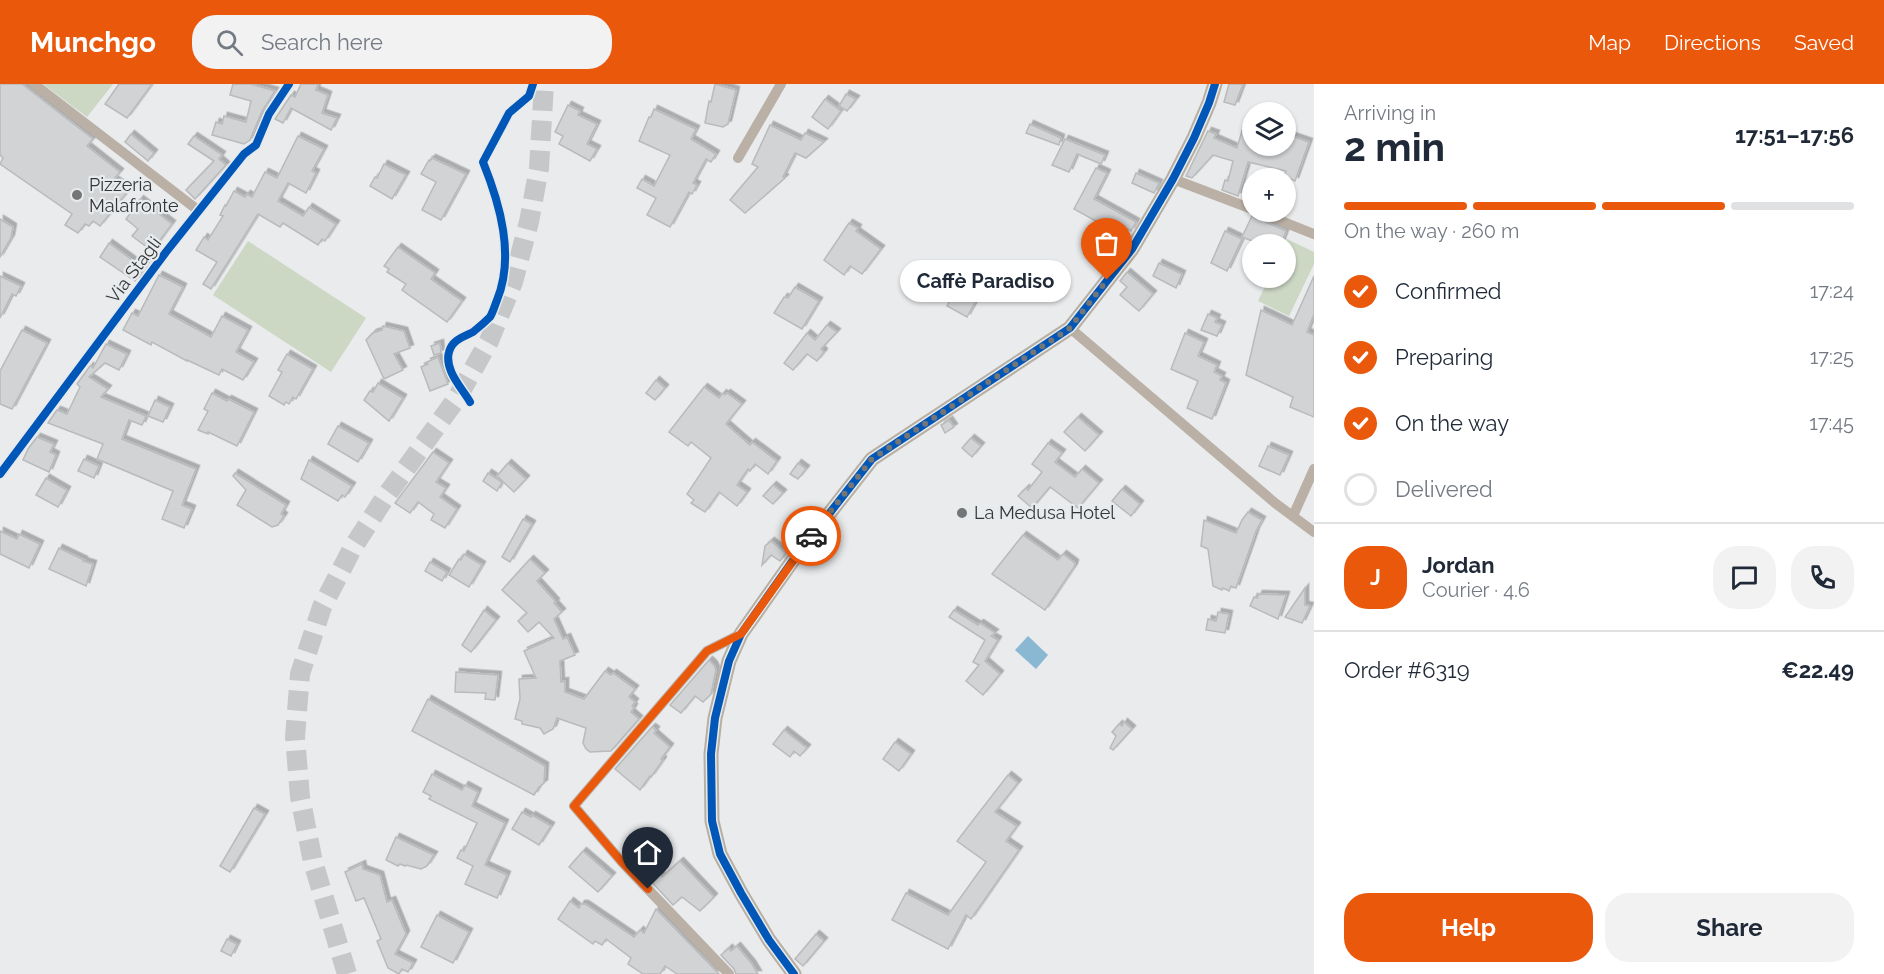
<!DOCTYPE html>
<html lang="en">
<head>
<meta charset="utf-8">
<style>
	body { margin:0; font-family:Raleway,sans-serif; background:#f2f2f3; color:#1f2937; height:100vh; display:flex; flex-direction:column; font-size:22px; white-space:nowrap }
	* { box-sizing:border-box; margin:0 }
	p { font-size:20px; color:#747a83 }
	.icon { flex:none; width:33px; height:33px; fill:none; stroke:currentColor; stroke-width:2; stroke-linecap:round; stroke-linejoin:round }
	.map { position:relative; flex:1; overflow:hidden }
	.sheet { display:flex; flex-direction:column; background:#fff; width:570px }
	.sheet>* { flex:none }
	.tools { position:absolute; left:1242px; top:18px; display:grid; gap:12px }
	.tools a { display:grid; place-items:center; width:54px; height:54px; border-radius:50%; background:#fff; box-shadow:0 2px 4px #0004; font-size:30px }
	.pin { position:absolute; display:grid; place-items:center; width:51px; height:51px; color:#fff; margin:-62px -26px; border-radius:50% 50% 50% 0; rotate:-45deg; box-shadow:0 0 6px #0007 }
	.pin .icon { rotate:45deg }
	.courier { position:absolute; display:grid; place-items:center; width:60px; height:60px; margin:-30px; border:4px solid #ea580c; border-radius:50%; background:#fff; color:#222; box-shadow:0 2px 8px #0007 }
	.bubble { position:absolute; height:42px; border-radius:21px; background:#fff; box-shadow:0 2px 4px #0004; font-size:20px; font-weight:700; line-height:42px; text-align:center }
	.head em { font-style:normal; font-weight:700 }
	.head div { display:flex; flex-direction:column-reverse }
	.head { display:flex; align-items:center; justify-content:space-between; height:102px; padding:0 30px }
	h1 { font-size:39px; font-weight:700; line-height:45px }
	.bar { display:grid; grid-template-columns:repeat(4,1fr); gap:9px 6px; align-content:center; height:72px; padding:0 30px }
	.bar i { height:8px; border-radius:4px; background:#e0e1e3 }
	.bar .on { background:#ea580c }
	.bar p { grid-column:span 4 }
	.line { display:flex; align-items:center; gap:15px; padding:0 30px; border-top:2px solid #e0e1e3 }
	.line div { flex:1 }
	.round { display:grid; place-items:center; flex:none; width:63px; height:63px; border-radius:24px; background:#f2f2f3 }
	ol { padding:0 30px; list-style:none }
	li { display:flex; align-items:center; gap:18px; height:66px }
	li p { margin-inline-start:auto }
	li .icon { padding:6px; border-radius:50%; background:#ea580c; color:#fff; stroke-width:4 }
	li:last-child { color:#747a83 }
	li i { width:33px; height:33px; border:3px solid #e0e1e3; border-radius:50% }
	.cta { display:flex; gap:12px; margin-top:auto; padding:12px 30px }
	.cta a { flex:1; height:69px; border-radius:24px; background:#ea580c; color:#fff; font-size:24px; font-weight:700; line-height:69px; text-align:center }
	.cta a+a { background:#f2f2f3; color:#1f2937 }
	header { display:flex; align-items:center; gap:36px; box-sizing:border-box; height:84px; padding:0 30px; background:#ea580c; color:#fff }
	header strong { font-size:28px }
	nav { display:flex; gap:33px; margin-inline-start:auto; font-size:21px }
	.search { width:420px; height:54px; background:#f2f2f3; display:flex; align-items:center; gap:15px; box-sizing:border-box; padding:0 21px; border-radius:24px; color:#747a83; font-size:22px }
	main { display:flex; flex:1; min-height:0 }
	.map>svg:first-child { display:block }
	.green { fill:#ccd7c4 }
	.water { fill:#8ab8d3 }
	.building { fill:#d2d3d4; stroke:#b9babc; stroke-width:1.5; filter:url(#shadow) }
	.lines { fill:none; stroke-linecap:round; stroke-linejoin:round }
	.highway-tunnel { stroke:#c5c7c8; stroke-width:20; stroke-dasharray:20 10; stroke-linecap:butt }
	.street { stroke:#bab0a5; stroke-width:10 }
	.secondary { stroke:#b8afa3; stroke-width:15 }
	.cycleway-casing { stroke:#e8ebee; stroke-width:11 }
	.cycleway { stroke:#0057b8; stroke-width:8 }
	.done { stroke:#737576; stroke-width:6; stroke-dasharray:0 10.8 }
	.route { stroke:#ea580c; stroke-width:8 }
	.poi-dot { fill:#737576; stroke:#e8ebee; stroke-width:2 }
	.labels { text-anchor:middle; stroke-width:4.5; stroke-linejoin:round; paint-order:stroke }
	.poi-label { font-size:18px; fill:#343536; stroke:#e8ebee; text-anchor:start }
	.street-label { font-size:18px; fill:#343536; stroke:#e8ebee }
</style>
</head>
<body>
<header>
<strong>Munchgo</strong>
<div class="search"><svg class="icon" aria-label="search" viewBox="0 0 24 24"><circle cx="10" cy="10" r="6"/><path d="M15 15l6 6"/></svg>Search here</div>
<nav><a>Map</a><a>Directions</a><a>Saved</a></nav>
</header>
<main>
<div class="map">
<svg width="1314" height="890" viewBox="0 0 1314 890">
	<defs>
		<filter id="shadow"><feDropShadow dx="3.5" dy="-3.5" stdDeviation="0" flood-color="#0004"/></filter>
	</defs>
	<rect width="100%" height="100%" fill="#e9ebed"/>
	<g class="green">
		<path d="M43 0H113L87 33Z"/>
		<path d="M1287 155 1314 168V180L1289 232 1258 217 1269 194H1286L1285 160Z"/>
		<path d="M248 157 366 234 331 288 213 211Z"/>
	</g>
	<path class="water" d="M1028 552 1048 571 1036 585 1015 566Z"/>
	<g class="building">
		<path d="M0 0H22L93 55 87 62 120 88 114 95 129 106 100 142 93 137 89 142 85 140 78 149 65 141 72 130 0 80 3 74 0 71Z"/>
		<path d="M119 0H152L127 34 105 20Z"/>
		<path d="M233 0H251L275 7 262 27 250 56 244 60 212 51 216 38 222 40 224 32 246 38 251 17 230 11Z"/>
		<path d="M301 0H318L316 6 328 11 322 29 337 34 331 46 291 24 283 39 275 35 291 11 295 13Z"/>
		<path d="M715 0 736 6 728 40 723 43 705 39 709 17 711 18Z"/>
		<path d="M1229 0H1243L1235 21 1224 18Z"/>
		<path d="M846 10 856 15 847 27 839 22Z"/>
		<path d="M825 15 841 27 828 45 812 33Z"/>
		<path d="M568 21 580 27 578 31 597 40 587 60 597 65 590 77 559 60 563 52 555 48Z"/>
		<path d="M654 25 696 45 691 55 716 70 711 78 706 75 693 99 697 101 692 110 689 108 670 143 647 131 656 114 637 104 642 95 654 102 670 71 639 57 649 33H651Z"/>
		<path d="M1030 40 1061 54 1059 61 1026 49Z"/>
		<path d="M1244 40 1252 42V62H1286V50L1309 58 1295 97 1284 92 1286 87 1248 78 1238 112 1222 106 1225 96 1228 97 1233 77 1213 71 1192 94 1186 92 1208 47 1216 50 1214 54 1237 64Z"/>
		<path d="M770 41 801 56 805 49 824 58 806 74 795 69 783 93 785 94 745 129 730 116 758 83 752 80Z"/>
		<path d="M131 50 154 69 148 77 125 58Z"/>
		<path d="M194 52 222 71 219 75 226 81 195 115 186 106 214 77 188 60Z"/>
		<path d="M298 52 324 65 312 87 316 89 306 109 288 99 278 117 303 132 309 123 336 140 325 157 322 155 318 161 283 139 280 143 258 130 211 205 203 200 217 178 196 166 204 153 208 156 223 132 220 131 225 121 226 122 234 107 245 113 247 110 252 113 265 88 277 94Z"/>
		<path d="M1065 55 1105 71 1101 80 1077 70 1069 88 1052 81Z"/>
		<path d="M432 74 466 90 441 136 422 126 436 98 421 90 429 76 430 77Z"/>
		<path d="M384 80 406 91 392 115 370 102 375 93 377 94Z"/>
		<path d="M1096 84 1107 89 1094 115 1136 138 1131 147 1123 142 1119 150 1074 125Z"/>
		<path d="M1136 89 1159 99 1154 109 1132 99Z"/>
		<path d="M140 115 172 140 152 167 132 152 138 145 126 135Z"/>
		<path d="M1252 132 1286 147 1281 160H1260L1242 153Z"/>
		<path d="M0 135 13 143 11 154 0 173Z"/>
		<path d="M849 139 858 144 856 147 881 165 862 190 850 182 844 191 824 176Z"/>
		<path d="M1225 147 1242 155 1227 187 1211 179Z"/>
		<path d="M109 159 135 178 138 174 147 180 135 197 100 173Z"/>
		<path d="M398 163 435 189 431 195 462 217 447 238 402 206 406 200 387 188 389 185 384 182Z"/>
		<path d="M1159 179 1182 190 1176 204 1153 192Z"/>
		<path d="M1127 188 1153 210 1139 227 1120 211 1127 203 1120 197Z"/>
		<path d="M159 191 183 203 169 230 211 253 222 232 248 246 236 268 254 278 243 296 222 285 219 291 187 276V277L152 258 151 261 123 246 132 229 138 232Z"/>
		<path d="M0 192 21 202 16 212 12 210 0 234Z"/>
		<path d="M1314 192V230L1307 248 1314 251V333L1290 323 1293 313 1246 291 1261 226 1292 241Z"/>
		<path d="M959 200 979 211 967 233 947 222Z"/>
		<path d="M795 203 819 217 802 245 774 229 784 213 788 214Z"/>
		<path d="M1208 230 1217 234 1215 238 1222 241 1217 252 1201 246Z"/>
		<path d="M827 241 837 248 821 265 824 268 817 277 807 270 793 286 784 279 807 249 815 256Z"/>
		<path d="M383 242 404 247 410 264 394 270 403 286 384 295 366 256 373 249 382 246Z"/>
		<path d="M22 246 47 259 12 325 0 320V287Z"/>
		<path d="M1185 249 1204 258 1198 272 1217 281 1214 288 1222 292 1220 296 1226 299 1212 335 1187 324 1198 297 1171 285Z"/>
		<path d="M440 259 441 269 434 271 431 262Z"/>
		<path d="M106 260 127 270 119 286 105 279 89 293 108 305 101 313 146 332 142 341 129 336 122 355 196 385 182 421 192 425 184 444 162 435 173 407 97 375 103 360 48 339 57 326 67 330 80 303 77 300 90 282 93 284Z"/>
		<path d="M287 270 313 285 296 315 293 313 289 320 286 318 284 321 269 312 282 288 278 286Z"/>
		<path d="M438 273 448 300 430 307 421 283 428 280 427 278Z"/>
		<path d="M656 296 665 304 655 316 646 309Z"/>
		<path d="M378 299 403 314 389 337 364 316 370 307 373 308Z"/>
		<path d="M704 303 719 314 723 309 725 311 727 309 742 320 726 340 750 361 752 358 777 377 768 390 755 380 750 387 748 385 737 401 747 408 737 422 719 408 705 428 691 419 694 416 687 410 711 374 691 358 688 362 669 348Z"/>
		<path d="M212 309 227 317 228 315 254 328 237 362 208 348V350L198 346 208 327 204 325Z"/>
		<path d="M155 316 170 323 163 338 148 332Z"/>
		<path d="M1078 333 1099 351 1085 367 1064 348Z"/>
		<path d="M949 336 954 343 945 349 941 341Z"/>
		<path d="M338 342 369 359 358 378 328 360Z"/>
		<path d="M37 353 54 360 50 368 56 371 49 388 23 376 28 365Z"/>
		<path d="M971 354 981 362 972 373 962 364Z"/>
		<path d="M1048 359 1062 369 1055 378 1075 393 1082 385 1099 399 1078 424 1050 403 1032 424 1018 412 1026 404 1028 406 1042 388 1032 380Z"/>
		<path d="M1268 362 1289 371 1280 391 1259 382Z"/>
		<path d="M433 368 449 379 436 398 446 404 440 413 457 425 445 444 431 436 434 430 418 418 410 429 395 419Z"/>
		<path d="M84 375 99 382 94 394 78 387Z"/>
		<path d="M309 376 352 402 345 413 342 411 338 417 301 395Z"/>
		<path d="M508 379 526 395 514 408 497 392Z"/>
		<path d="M798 379 806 385 798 395 790 390Z"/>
		<path d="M235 389 286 421 281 430 284 432 278 441 272 443 237 421 246 406 233 392Z"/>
		<path d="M488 389 502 398 497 407 483 397Z"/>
		<path d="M46 394 67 406 58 423 36 411Z"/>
		<path d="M773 401 783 409 773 420 763 412Z"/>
		<path d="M1122 405 1140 420 1131 432 1112 417Z"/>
		<path d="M1248 428 1262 436 1256 447 1236 504 1231 502 1229 507 1223 504 1222 506 1213 502 1208 465 1201 462 1204 436 1236 449 1242 436Z"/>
		<path d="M523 435 532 440 510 478 502 473Z"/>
		<path d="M0 447 17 455 19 450 40 460 29 484 0 470Z"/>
		<path d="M1023 451 1058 476 1063 470 1075 479 1074 483 1045 526 992 490Z"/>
		<path d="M771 457 786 469 780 477 771 471 762 481 765 462Z"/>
		<path d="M59 464 84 476 83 477 93 480 86 502 49 485Z"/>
		<path d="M464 470 482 481 469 503 449 491 459 475 461 476Z"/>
		<path d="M530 475 545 489 537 497 556 518 554 519 562 528 554 535 563 555 567 553 575 571 560 577 561 598 565 597V608L584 615 605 587 611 591 613 589 635 605 629 613 635 618 632 622 634 623 631 628 639 635 611 667 590 668 586 665 583 659 586 644 557 634 553 645 544 650 540 644 522 640V637L515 635 520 615 519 595 536 594 524 567 554 554 539 538 528 548 518 537 527 529 502 506Z"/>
		<path d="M430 478 447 488 442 497 425 487Z"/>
		<path d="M1305 504V521L1310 522 1302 539 1285 533Z"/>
		<path d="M1259 510 1286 511 1278 535 1250 522 1254 513 1257 514Z"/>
		<path d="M484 526 496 536 471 568 462 561Z"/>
		<path d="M954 526 978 541 980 539 995 549 991 552 998 556 985 577 1000 590 983 611 966 597 979 581 973 578 985 556 949 533Z"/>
		<path d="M1218 528 1229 530 1225 549 1206 546 1208 535 1216 537Z"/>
		<path d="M709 576 714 581 716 586 711 610 703 618 695 612 681 629 670 621Z"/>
		<path d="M456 588 498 591 495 616 485 615 486 609 455 608Z"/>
		<path d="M428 615 545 682 544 699 539 703 534 711 412 647Z"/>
		<path d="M1124 638 1132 645 1113 666 1110 664 1116 652 1112 648 1119 640 1122 642Z"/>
		<path d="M652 643 656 646 654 649 670 663 661 675 663 676 651 693 650 692 640 706 615 685Z"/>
		<path d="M784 646 807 664 800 672 794 667 790 673 773 660Z"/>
		<path d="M895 658 911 670 899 687 883 675Z"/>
		<path d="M432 690 462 706 465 701 478 708 472 722 505 739 485 781 507 791 497 814 465 800 473 782 457 774 461 766 464 767 477 739 429 715 431 712 423 708Z"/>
		<path d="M1008 691 1018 699 995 728 1017 742 1006 757 1019 766 971 835 966 831 948 865 892 836 906 809 948 831 986 778 957 757Z"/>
		<path d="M254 724 265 730 230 788 220 782Z"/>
		<path d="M522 728 531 733 532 731 551 742 539 761 512 745Z"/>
		<path d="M396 753 434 771 427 782 421 785 406 781 405 782 400 780 398 782 386 776Z"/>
		<path d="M583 767 612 792 598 808 569 783Z"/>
		<path d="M680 777 714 813 700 827 682 813 673 821 649 795 658 788 662 793Z"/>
		<path d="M362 780 363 785 380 791 387 818 392 816 406 850 395 870 413 879 408 888 402 885 399 890 388 884 377 857 381 855 364 814 356 817 345 788Z"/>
		<path d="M570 817 579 824 581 820H585L634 853 640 846 644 849 656 825 719 890H677L665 882 660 890H643L628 880 631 874 606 855 602 861 595 857 593 860 558 835Z"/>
		<path d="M437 831 469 848 453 879 421 863Z"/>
		<path d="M816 850 824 857 803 882 795 875Z"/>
		<path d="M227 855 237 860 231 872 221 867Z"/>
		<path d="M737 862 752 880 758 890H736L734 885 721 871 729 864 731 867Z"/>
	</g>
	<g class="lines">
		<path class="highway-tunnel" d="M347 890 313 778 300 713 295 653 300 590 322 523 352 465 384 415 457 314 489 257 513 198 529 138 539 84 544 0"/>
		<g class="street">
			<path d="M34 0 199 127"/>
			<path d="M738 74 781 0"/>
			<path d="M1173 95 1252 125"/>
			<path d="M1258 128 1314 150"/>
			<path d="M1070 244 1275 419 1314 448"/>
			<path d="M470 318C462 304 444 286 449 268 452 256 463 253 473 248 478 244 485 238 490 233 493 228 495 221 497 216 515 172 500 120 483 78L509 29 529 12 533 0"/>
			<path d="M0 390 166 168 244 70 256 61 269 30 289 0"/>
			<path d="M1293 432 1314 385"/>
			<path d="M729 890 621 777 574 722 707 567 741 550"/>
		</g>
		<path class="secondary" d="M794 890 769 856 741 809 720 770 712 737 711 670 715 634 729 577 741 550 796 472 872 375 1070 244 1132 165 1173 95 1194 54 1209 19 1215 0"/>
		<defs>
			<g id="cycleway">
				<path d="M470 318C462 304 444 286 449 268 452 256 463 253 473 248 478 244 485 238 490 233 493 228 495 221 497 216 515 172 500 120 483 78L509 29 529 12 533 0"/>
				<path d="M0 390 166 168 244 70 256 61 269 30 289 0"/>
				<path d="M794 890 769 856 741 809 720 770 712 737 711 670 715 634 729 577 741 550 796 472 872 375 1070 244 1132 165 1173 95 1194 54 1209 19 1215 0"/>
			</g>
		</defs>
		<use href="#cycleway" class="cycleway-casing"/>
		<use href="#cycleway" class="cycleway"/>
	</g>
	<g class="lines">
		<path class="done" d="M811 452 872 375 1070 244 1107 196"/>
		<path class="route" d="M648 805 621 777 574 722 707 567 741 550 811 452"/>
	</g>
	<g class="poi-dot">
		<circle cx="77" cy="111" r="6"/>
		<circle cx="962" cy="429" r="6"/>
	</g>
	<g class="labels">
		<g class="poi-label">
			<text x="89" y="107">Pizzeria<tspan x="89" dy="21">Malafronte</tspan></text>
			<text x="974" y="435">La Medusa Hotel</text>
		</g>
		<g class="street-label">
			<text transform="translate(134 186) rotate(-53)" y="6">Via Stagli</text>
		</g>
	</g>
</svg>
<div class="tools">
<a><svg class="icon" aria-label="layers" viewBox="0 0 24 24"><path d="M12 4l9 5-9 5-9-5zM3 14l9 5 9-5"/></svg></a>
<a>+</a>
<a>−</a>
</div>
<div class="pin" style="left:1107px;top:196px;background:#ea580c"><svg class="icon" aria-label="bag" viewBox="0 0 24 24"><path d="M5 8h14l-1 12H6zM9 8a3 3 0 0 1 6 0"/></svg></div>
<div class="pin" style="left:648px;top:805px;background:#1f2937"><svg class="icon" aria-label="home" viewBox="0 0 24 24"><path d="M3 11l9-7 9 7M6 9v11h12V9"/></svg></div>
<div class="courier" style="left:811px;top:452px"><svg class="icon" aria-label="car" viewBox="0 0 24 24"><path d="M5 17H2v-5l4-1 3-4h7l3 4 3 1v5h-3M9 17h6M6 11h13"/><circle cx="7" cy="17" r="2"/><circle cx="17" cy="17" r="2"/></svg></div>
<div class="bubble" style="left:900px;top:176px;width:171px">Caffè Paradiso</div>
</div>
<section class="sheet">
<div class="head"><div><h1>2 min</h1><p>Arriving in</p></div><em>17:51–17:56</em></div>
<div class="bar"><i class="on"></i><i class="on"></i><i class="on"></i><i></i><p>On the way · 260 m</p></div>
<ol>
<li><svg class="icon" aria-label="check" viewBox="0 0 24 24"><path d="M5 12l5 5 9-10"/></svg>Confirmed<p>17:24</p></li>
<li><svg class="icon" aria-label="check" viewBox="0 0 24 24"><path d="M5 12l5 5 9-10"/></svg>Preparing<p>17:25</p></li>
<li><svg class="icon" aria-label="check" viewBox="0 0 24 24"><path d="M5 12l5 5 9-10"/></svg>On the way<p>17:45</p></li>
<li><i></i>Delivered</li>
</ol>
<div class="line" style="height:108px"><b class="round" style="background:#ea580c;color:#fff">J</b><div><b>Jordan</b><p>Courier · 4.6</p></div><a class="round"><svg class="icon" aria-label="chat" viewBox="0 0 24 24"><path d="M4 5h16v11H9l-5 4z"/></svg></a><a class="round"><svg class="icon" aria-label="phone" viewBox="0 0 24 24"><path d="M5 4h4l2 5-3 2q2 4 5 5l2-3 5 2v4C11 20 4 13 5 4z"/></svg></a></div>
<div class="line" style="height:78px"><div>Order #6319</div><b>€22.49</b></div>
<div class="cta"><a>Help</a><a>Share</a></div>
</section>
</main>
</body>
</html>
